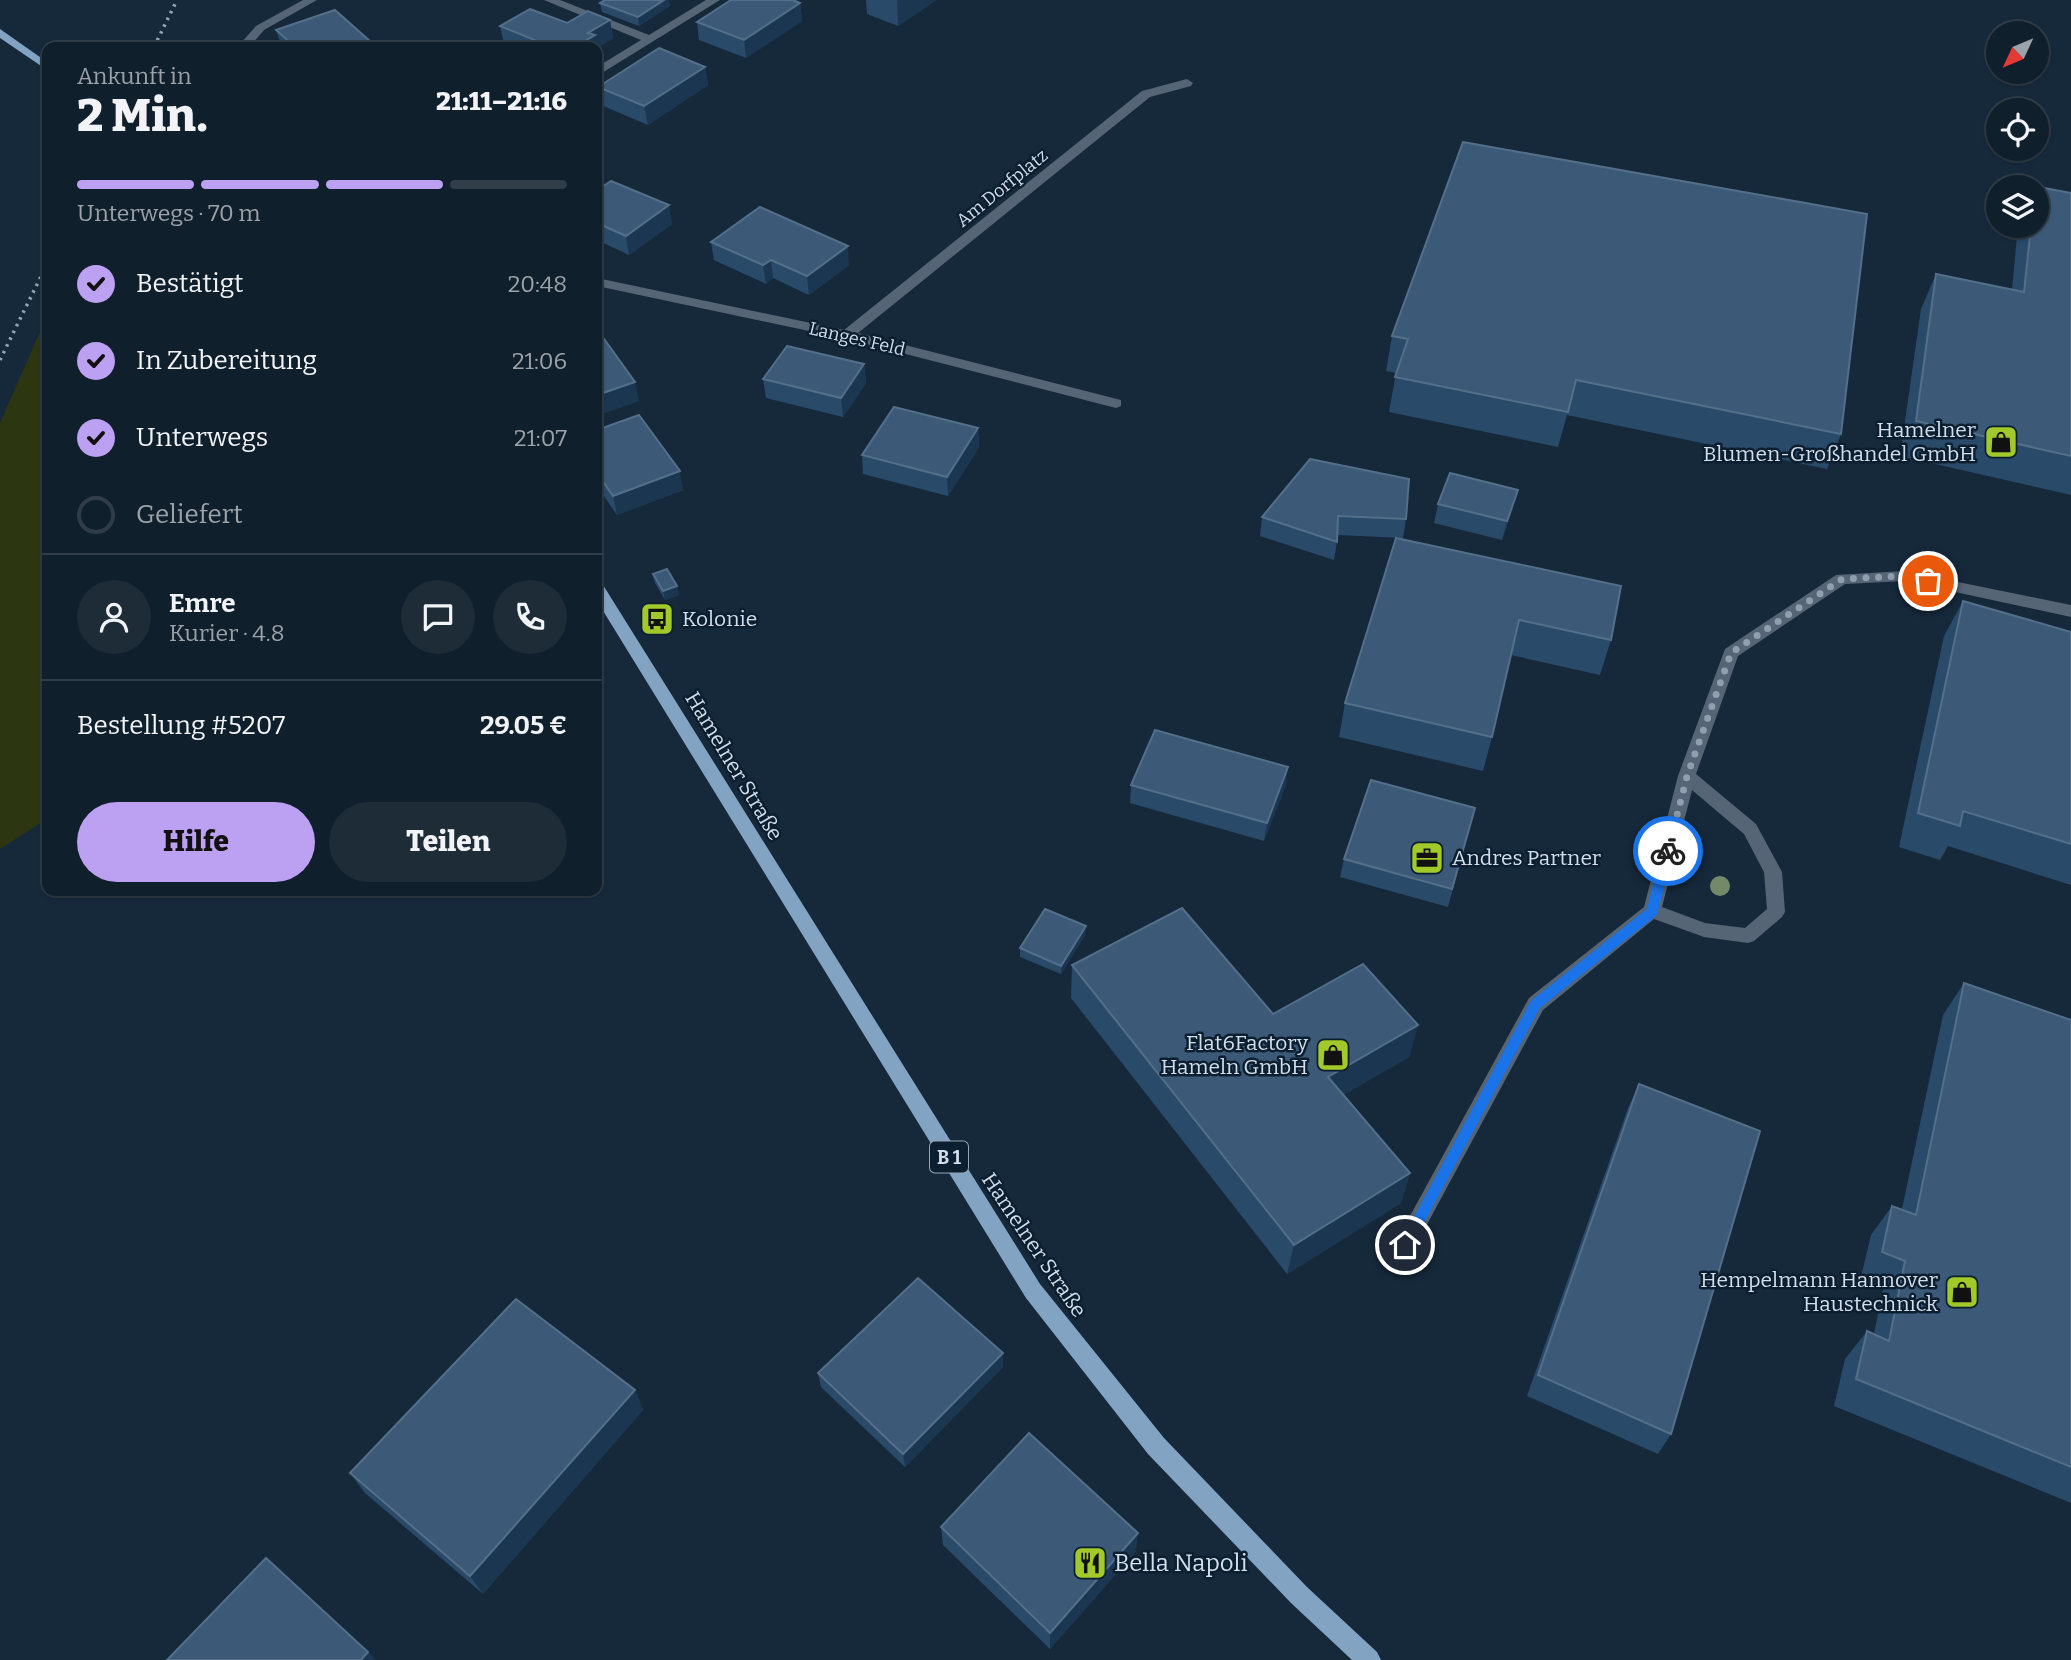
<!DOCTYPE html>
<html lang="de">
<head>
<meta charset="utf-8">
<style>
	body { margin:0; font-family:Bitter,serif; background:#1e2c38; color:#f1f3f6; height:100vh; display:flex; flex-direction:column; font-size:26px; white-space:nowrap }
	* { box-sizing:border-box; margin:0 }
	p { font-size:23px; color:#9ca2a9 }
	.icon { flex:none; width:38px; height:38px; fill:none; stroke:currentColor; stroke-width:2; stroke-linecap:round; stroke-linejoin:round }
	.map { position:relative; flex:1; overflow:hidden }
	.side { position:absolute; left:42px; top:42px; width:560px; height:854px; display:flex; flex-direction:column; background:#101f2c; border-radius:14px; box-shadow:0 2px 5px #0004,0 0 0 2px #303d48 }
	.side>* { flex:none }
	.needle { width:46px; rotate:226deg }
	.fabs { position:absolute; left:1986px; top:21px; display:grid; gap:14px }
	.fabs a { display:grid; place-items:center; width:63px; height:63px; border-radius:50%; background:#101f2c; box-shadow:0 2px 5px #0004,0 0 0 2px #303d48; font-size:35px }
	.pin { position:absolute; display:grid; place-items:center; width:60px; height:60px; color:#fff; margin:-30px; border:4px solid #fff; border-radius:50%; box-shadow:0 2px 7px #0007 }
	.courier { position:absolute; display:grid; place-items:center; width:70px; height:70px; margin:-35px; border:5px solid #1a73e8; border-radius:50%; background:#fff; color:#222; box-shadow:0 2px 9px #0007 }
	.head em { font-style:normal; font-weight:800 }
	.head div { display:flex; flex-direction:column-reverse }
	.head { display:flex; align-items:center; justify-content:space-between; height:119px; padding:0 35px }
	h1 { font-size:46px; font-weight:800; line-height:52px }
	.bar { display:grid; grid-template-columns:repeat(4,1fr); gap:10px 7px; align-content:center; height:84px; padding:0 35px }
	.bar i { height:9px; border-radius:5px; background:#303d48 }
	.bar .current { background:#bca0f2 }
	.bar p { grid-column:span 4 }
	.line { display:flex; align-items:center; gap:18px; padding:0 35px; border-top:2px solid #303d48 }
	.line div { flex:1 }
	.round { display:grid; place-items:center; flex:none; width:74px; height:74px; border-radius:37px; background:#1e2c38 }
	ol { padding:0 35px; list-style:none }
	li { display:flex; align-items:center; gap:21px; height:77px }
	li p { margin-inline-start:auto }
	li .icon { padding:7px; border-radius:50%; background:#bca0f2; color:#111; stroke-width:4 }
	li:last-child { color:#9ca2a9 }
	li i { width:38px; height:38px; border:4px solid #303d48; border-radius:50% }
	.button { display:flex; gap:14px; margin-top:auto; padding:14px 35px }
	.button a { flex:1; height:80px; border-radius:42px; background:#bca0f2; color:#111; font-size:28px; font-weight:800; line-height:80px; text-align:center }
	.button a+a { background:#1e2c38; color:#f1f3f6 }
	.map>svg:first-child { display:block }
	.green { fill:#2c3711 }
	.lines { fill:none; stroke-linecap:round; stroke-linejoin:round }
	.minor { fill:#566575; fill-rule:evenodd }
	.major { fill:#83a3c2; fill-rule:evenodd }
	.rail { stroke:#94a3b1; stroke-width:3.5; stroke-dasharray:2.5 5; stroke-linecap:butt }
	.tree { fill:#74896a }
	.wall { fill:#2a4a69 }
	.shaded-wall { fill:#1a3651 }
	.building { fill:#3c5a77; stroke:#536f89; stroke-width:2 }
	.route { fill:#1a73e8 }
	.done { stroke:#909fad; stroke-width:7; stroke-dasharray:0 12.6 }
	.labels { text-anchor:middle; stroke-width:5; stroke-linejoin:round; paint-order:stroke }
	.far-street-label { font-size:18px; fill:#d2deea; stroke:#0c1f31 }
	.shield { fill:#0c1f31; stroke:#97a5b2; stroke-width:2 }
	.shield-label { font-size:19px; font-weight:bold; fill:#d2deea }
	.poi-label { font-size:21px; fill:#d2deea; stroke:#0c1f31; text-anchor:end }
	.street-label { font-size:21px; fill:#d2deea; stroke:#0c1f31 }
	.near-poi-label { font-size:24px; fill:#d2deea; stroke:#0c1f31; text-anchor:start }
</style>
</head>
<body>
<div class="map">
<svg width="2071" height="1660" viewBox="0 0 2071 1660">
	<rect width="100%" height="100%" fill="#16293b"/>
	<path class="green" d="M47 316V819L0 849V423Z"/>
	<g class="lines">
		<g class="minor">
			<path d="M303 0H317L264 30 253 43 257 47 243 45 241 43 256 26Z"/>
			<path d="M544 0H560L649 35 706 0H720L597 76V67L641 40Z"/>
			<path d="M1187 79 1193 83 1191 86 1150 97 858 333 1121 400V406L1116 408 847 339 597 286V278L844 330 1142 91Z"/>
			<path d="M1904 571 2071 605V617L1904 581 1845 584 1738 656 1696 774 1756 824 1782 872 1785 912 1782 917 1754 941 1748 943 1704 937 1654 919 1543 1010 1412 1252 1405 1254 1398 1252 1395 1245 1398 1238 1529 998 1644 907 1678 776 1725 649 1836 575ZM1692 790 1744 834 1764 872 1767 909 1745 928 1705 923 1662 907Z"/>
		</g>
		<g class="major">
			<path d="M0 29 47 62V70L0 38Z"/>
			<path d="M597 584 603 585 1040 1284 1164 1438 1307 1587 1377 1652 1381 1660H1352L1291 1603 1148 1454 1026 1298 597 601Z"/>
		</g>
		<g class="rail">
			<path d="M154 47 177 0"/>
			<path d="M0 360 47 264"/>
		</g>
	</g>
	<circle class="tree" cx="1720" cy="886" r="10"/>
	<g class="wall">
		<path d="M605 0H669L670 6 639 26 602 12 600 3Z"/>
		<path d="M866 0H936L898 26 867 14Z"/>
		<path d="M800 3 802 21 746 58 699 40 697 22Z"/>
		<path d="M610 20 613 38 597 48 598 53 597 54V47H504L507 45 504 44 500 26 567 23Z"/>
		<path d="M276 30 370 41 371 47H282Z"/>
		<path d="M705 67 708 85 648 125 601 105 598 87Z"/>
		<path d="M2034 186 2071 193V495L1900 456 1921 309 1936 274 2012 290 2018 226H2037V187H2034Z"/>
		<path d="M597 190 672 224 629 255 597 240Z"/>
		<path d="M711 242 849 265 809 295 773 278 766 284 714 260Z"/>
		<path d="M1392 336 1841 434 1827 469 1567 415 1558 447 1389 412 1396 373 1386 371Z"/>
		<path d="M864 364 866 383 843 417 766 398 763 379Z"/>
		<path d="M978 428 979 447 948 496 863 474 862 455Z"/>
		<path d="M597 430 683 490 617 515 597 486Z"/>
		<path d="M1409 479 1406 519 1403 538 1338 535 1334 560 1260 536 1262 517Z"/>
		<path d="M1438 504 1513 508 1502 540 1434 523Z"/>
		<path d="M1396 538 1611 640 1600 675 1511 655 1492 737 1483 771 1339 737 1345 703Z"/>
		<path d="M653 574 679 595 665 600 655 583Z"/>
		<path d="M1963 601 2071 632V885L1948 846 1940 860 1899 847 1944 636Z"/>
		<path d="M1131 785H1286L1264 841 1130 803Z"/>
		<path d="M1475 808 1448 907 1340 877 1344 859Z"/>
		<path d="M1085 935 1061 974 1020 957V948Z"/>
		<path d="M1072 965 1273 1014 1418 1025 1409 1057 1343 1095 1410 1173 1401 1203 1287 1274 1071 998Z"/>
		<path d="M1964 983 2071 1020V1503L1834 1406 1845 1359 1867 1331 1874 1334 1883 1289 1860 1281 1871 1235 1892 1206 1902 1209 1943 1015Z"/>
		<path d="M1639 1084 1671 1434 1658 1454 1527 1396 1628 1108Z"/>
		<path d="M1003 1367 905 1467 821 1387 818 1373Z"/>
		<path d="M635 1390 643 1410 483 1594 365 1493 350 1473Z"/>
		<path d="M941 1527 1136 1551 1050 1649 943 1545Z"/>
	</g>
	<g class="shaded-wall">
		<path d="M664 0H669L670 6 639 26 638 17Z"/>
		<path d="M897 0H936L898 26Z"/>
		<path d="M800 3 802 21 746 58 744 40Z"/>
		<path d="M610 20 613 38 597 48 598 53 597 54V47H575L588 33Z"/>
		<path d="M370 41 371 47H352Z"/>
		<path d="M705 67 708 85 648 125 644 106Z"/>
		<path d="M669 205 672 224 629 255 626 236Z"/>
		<path d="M848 246 849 265 809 295 807 276Z"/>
		<path d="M771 260 773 278 766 284 763 265Z"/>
		<path d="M864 364 866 383 843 417 841 398Z"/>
		<path d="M635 382 639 401 597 416V395Z"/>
		<path d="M978 428 979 447 948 496 947 477Z"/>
		<path d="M680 471 683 490 617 515 613 496Z"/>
		<path d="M1518 490 1513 508 1502 540 1507 521Z"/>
		<path d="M677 586 679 595 665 600 663 591Z"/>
		<path d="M1288 767 1286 785 1264 841 1267 823Z"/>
		<path d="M1086 926 1085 935 1061 974V966Z"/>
		<path d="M1418 1025 1409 1057 1321 1108 1328 1077Z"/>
		<path d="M1410 1173 1401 1203 1287 1274 1294 1245Z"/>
		<path d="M1003 1353V1367L905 1467 903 1454Z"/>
		<path d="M635 1390 643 1410 483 1594 470 1576Z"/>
		<path d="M1138 1533 1136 1551 1050 1649V1633Z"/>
		<path d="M368 1652 376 1660H361Z"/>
	</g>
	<g class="building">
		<path d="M605 0H664L638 17 600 3Z"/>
		<path d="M731 0H793L800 3 744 40 697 22Z"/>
		<path d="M530 9 567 23 588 11 610 20 588 33 595 35 575 47H552L500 26Z"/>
		<path d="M335 10 370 41 352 47H295L276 30Z"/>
		<path d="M659 48 705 67 644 106 598 87Z"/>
		<path d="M1463 142 1867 214 1841 434 1576 380 1568 412 1395 377 1408 339 1392 336Z"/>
		<path d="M611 181 669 205 626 236 597 223V190Z"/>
		<path d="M2034 186 2071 193V456L1916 421 1936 274 2024 292 2031 226H2037V187H2034Z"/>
		<path d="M760 207 848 246 807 276 771 260 763 265 711 242Z"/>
		<path d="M597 329 635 382 597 395Z"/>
		<path d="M787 346 864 364 841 398 763 379Z"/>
		<path d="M894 407 978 428 947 477 862 455Z"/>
		<path d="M639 415 680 471 613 496 597 473V430Z"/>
		<path d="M1310 459 1409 479 1406 519 1338 516 1337 542 1262 517Z"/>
		<path d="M1450 473 1518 490 1507 521 1438 504Z"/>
		<path d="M1396 538 1621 586 1611 640 1519 620 1492 737 1345 703Z"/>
		<path d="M667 569 677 586 663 591 653 574Z"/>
		<path d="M1963 601 2071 632V844L1963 811 1960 826 1918 813Z"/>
		<path d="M1155 730 1288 767 1267 823 1131 785Z"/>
		<path d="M1371 780 1475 808 1452 889 1344 859Z"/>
		<path d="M1182 908 1273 1014 1363 964 1418 1025 1328 1077 1410 1173 1294 1245 1072 965Z"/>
		<path d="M1045 909 1086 926 1061 966 1020 948Z"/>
		<path d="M1964 983 2071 1020V1467L1856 1379 1867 1331 1889 1341 1905 1261 1882 1252 1892 1206 1916 1215Z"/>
		<path d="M1639 1084 1760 1131 1671 1434 1538 1375Z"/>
		<path d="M918 1278 1003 1353 903 1454 818 1373Z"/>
		<path d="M516 1299 635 1390 470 1576 350 1473Z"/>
		<path d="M1029 1433 1138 1533 1050 1633 941 1527Z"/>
		<path d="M266 1558 368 1652 361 1660H167Z"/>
	</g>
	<path class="route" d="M1668 846 1673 851 1657 915 1540 1008 1410 1249H1401V1241L1531 1001 1647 909 1662 851Z"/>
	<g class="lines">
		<path class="done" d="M1668 851 1687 776 1731 653 1842 579 1904 576 1928 581"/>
	</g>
	<defs>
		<symbol id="shop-square" viewBox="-11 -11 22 22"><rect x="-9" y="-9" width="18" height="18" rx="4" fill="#a1c92a" stroke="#0c1f31"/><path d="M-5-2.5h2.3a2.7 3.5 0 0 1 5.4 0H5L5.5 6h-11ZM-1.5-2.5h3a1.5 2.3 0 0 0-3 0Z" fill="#111"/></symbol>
		<symbol id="bus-square" viewBox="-11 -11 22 22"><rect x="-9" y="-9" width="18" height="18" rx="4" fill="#a1c92a" stroke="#0c1f31"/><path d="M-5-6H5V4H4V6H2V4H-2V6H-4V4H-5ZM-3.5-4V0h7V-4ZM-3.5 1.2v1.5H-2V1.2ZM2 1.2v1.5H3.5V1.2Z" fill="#111"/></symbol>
		<symbol id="office-square" viewBox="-11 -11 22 22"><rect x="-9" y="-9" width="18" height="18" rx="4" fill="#a1c92a" stroke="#0c1f31"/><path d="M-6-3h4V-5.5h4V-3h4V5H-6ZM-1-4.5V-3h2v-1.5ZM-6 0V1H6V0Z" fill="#111"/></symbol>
		<symbol id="restaurant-square" viewBox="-11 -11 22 22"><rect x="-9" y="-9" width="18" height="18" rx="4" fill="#a1c92a" stroke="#0c1f31"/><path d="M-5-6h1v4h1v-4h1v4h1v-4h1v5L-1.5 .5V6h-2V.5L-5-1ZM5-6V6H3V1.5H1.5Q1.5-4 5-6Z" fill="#111"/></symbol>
	</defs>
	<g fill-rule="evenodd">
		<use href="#shop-square" x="1982" y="423" width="38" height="38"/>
		<use href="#bus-square" x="638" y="600" width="38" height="38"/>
		<use href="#office-square" x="1408" y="839" width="38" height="38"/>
		<use href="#shop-square" x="1314" y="1036" width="38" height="38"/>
		<use href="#shop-square" x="1943" y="1273" width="38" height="38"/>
		<use href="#restaurant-square" x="1071" y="1544" width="38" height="38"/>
	</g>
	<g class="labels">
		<g class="far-street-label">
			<text transform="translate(1002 188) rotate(-39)" y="6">Am Dorfplatz</text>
			<text transform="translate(857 339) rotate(13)" y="6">Langes Feld</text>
		</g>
		<rect class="shield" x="930" y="1141.5" width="38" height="31" rx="5"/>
		<g class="shield-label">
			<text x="949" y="1164">B 1</text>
		</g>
		<g class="poi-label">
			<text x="1976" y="437">Hamelner<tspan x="1976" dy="24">Blumen-Großhandel GmbH</tspan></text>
			<text x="682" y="626" text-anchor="start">Kolonie</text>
			<text x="1452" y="865" text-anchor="start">Andres Partner</text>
			<text x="1308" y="1050">Flat6Factory<tspan x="1308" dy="24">Hameln GmbH</tspan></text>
			<text x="1938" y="1287">Hempelmann Hannover<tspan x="1938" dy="24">Haustechnick</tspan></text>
		</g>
		<g class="street-label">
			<text transform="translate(734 766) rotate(59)" y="7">Hamelner Straße</text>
			<text transform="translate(1034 1245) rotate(56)" y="7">Hamelner Straße</text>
		</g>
		<g class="near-poi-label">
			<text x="1114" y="1571">Bella Napoli</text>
		</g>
	</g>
</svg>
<div class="fabs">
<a><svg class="needle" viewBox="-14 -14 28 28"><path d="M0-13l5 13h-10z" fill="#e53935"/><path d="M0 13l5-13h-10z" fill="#9ca2a9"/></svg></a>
<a><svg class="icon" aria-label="locate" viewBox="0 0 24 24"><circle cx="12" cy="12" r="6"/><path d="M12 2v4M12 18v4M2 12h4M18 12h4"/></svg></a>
<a><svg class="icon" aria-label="layers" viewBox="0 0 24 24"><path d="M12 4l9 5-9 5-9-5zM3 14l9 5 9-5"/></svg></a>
</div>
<div class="pin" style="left:1928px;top:581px;background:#ea580c"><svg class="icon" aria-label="bag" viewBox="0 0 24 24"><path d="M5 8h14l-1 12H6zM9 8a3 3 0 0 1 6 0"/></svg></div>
<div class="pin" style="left:1405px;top:1245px;background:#1f2937"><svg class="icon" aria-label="home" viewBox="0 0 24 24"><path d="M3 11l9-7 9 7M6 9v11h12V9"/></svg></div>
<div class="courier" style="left:1668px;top:851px"><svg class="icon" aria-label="bike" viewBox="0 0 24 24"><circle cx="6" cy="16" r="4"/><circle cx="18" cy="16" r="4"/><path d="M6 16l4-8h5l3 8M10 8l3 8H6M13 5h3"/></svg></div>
<section class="side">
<div class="head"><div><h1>2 Min.</h1><p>Ankunft in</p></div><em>21:11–21:16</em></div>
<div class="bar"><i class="current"></i><i class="current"></i><i class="current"></i><i></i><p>Unterwegs · 70 m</p></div>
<ol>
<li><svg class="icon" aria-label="check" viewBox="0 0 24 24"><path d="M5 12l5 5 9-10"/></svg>Bestätigt<p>20:48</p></li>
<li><svg class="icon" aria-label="check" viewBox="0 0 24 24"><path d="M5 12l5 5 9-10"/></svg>In Zubereitung<p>21:06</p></li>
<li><svg class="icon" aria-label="check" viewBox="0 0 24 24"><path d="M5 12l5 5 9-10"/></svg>Unterwegs<p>21:07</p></li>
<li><i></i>Geliefert</li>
</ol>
<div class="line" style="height:126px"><a class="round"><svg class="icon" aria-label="person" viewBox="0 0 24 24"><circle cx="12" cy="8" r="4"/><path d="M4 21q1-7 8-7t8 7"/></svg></a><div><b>Emre</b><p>Kurier · 4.8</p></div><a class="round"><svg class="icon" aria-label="chat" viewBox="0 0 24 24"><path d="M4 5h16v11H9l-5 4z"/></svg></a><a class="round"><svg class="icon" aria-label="phone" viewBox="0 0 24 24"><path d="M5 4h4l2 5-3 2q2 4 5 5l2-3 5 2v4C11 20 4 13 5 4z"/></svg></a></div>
<div class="line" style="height:91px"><div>Bestellung #5207</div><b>29.05 €</b></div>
<div class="button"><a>Hilfe</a><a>Teilen</a></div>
</section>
</div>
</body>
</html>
